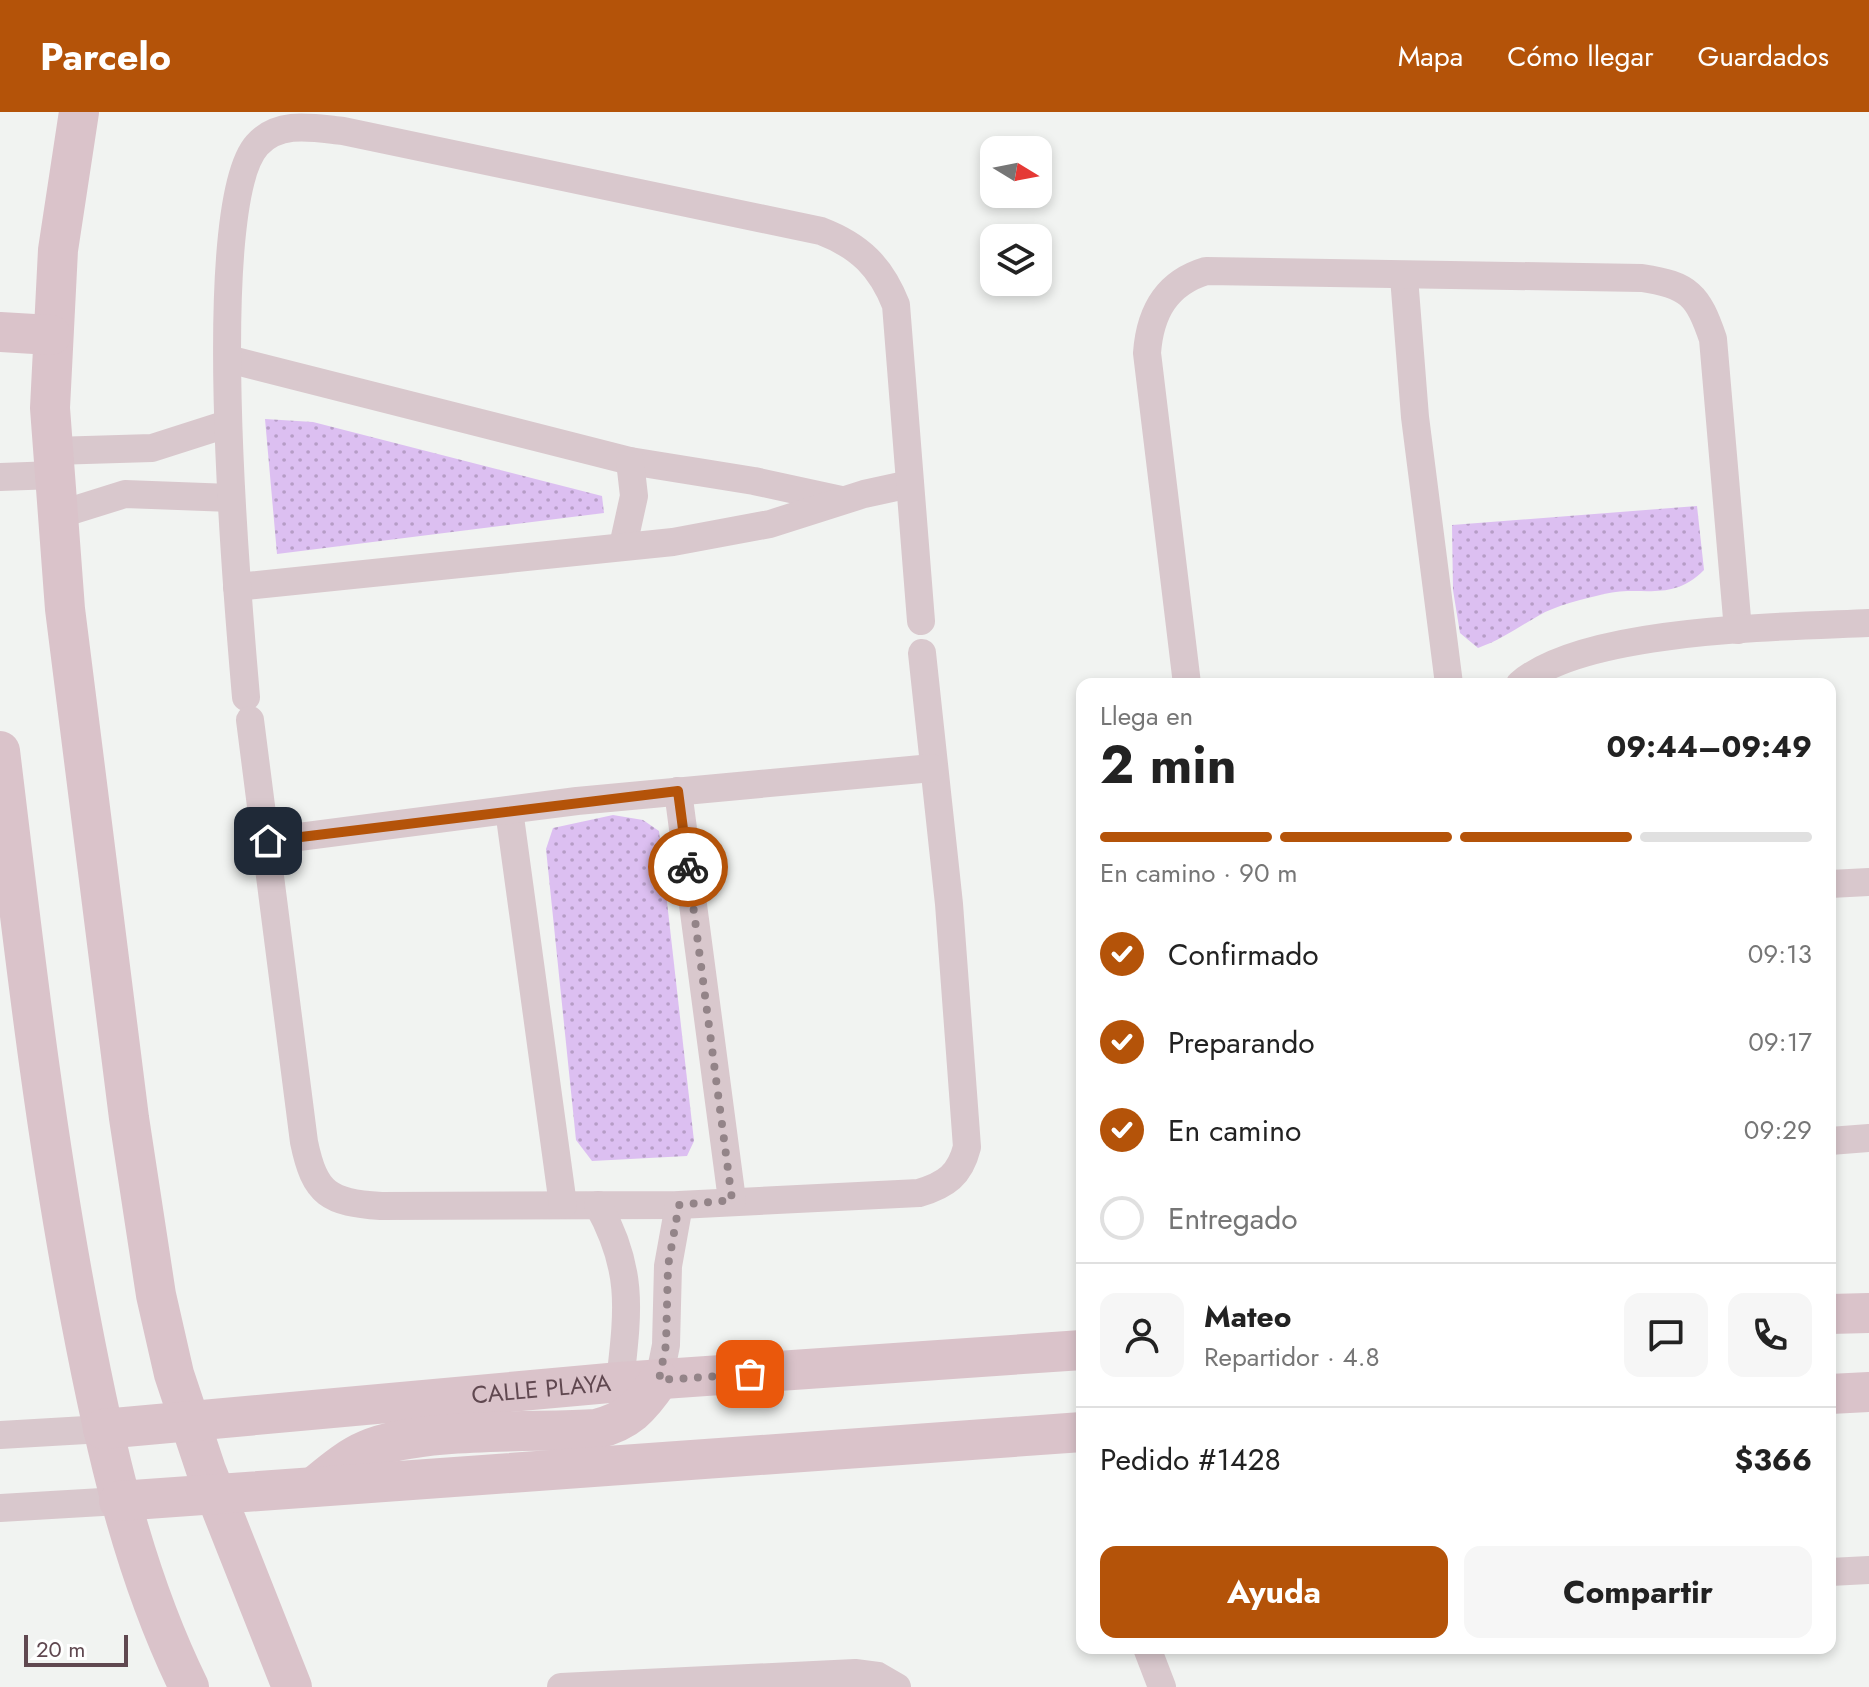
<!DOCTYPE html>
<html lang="es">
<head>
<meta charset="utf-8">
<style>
	body { margin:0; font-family:Jost,sans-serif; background:#f6f6f6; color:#222; height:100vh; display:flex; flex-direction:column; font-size:30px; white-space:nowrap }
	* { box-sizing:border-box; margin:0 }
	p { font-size:26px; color:#767676 }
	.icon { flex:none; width:44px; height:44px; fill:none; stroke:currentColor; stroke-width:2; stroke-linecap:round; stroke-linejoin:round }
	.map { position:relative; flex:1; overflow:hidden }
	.sheet { position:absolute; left:1076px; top:566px; width:760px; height:976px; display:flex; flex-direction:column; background:#fff; border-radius:16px; box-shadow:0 4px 12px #0003 }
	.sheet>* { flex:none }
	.needle { width:52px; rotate:100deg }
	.controls { position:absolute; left:980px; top:24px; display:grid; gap:16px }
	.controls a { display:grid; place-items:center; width:72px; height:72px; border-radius:16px; background:#fff; box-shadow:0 4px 12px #0003; font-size:40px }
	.scale { position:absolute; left:24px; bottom:20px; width:104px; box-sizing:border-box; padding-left:8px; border:4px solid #604850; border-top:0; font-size:22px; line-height:28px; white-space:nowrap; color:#604850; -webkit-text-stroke:6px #fff; paint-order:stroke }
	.pin { position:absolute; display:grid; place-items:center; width:68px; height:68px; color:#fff; margin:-34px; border-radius:16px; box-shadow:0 4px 12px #0006 }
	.courier { position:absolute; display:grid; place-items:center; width:80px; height:80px; margin:-40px; border:6px solid #b45309; border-radius:50%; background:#fff; color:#222; box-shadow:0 2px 10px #0007 }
	.headline em { font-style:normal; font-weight:700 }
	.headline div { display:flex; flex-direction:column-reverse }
	.headline { display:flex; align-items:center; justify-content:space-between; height:136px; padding:0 24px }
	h1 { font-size:52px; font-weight:700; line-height:60px }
	.bar { display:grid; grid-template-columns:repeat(4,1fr); gap:12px 8px; align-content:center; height:96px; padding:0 24px }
	.bar i { height:10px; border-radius:6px; background:#e0e0e0 }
	.bar .current { background:#b45309 }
	.bar p { grid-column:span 4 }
	.line { display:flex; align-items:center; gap:20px; padding:0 24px; border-top:2px solid #e0e0e0 }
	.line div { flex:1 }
	.round { display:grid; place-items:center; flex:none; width:84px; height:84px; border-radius:16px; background:#f6f6f6 }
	ol { padding:0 24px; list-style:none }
	li { display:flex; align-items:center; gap:24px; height:88px }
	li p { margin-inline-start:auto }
	li .icon { padding:8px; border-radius:50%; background:#b45309; color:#fff; stroke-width:4 }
	li:last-child { color:#767676 }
	li i { width:44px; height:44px; border:4px solid #e0e0e0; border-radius:50% }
	.button { display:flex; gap:16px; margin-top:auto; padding:16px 24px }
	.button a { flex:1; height:92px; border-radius:16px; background:#b45309; color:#fff; font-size:32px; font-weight:700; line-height:92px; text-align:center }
	.button a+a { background:#f6f6f6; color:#222 }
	header { display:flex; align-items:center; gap:48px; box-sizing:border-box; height:112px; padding:0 40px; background:#b45309; color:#fff }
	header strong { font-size:38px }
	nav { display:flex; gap:44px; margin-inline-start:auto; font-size:28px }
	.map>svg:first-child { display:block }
	.grass { fill:url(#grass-dots) }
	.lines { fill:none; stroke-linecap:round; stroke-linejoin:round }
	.street { stroke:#d9c8cd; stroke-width:28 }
	.secondary { stroke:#dac3ca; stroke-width:40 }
	.done { stroke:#938488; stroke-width:8; stroke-dasharray:0 14.4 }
	.route { stroke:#b45309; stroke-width:10 }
	.labels { text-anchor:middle; stroke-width:6; stroke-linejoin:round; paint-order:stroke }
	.street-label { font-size:24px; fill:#604850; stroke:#fff }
</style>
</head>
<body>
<header>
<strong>Parcelo</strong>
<nav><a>Mapa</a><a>Cómo llegar</a><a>Guardados</a></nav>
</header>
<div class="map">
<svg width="1869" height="1575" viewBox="0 0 1869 1575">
	<defs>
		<pattern id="grass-dots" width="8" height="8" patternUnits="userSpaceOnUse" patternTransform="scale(2)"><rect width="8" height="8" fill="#dcbff1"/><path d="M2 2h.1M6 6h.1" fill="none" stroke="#b69dc6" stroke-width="1.8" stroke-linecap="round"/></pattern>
	</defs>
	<rect width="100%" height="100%" fill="#f1f3f1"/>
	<g class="grass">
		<path d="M265 307 313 310 602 384 604 401 277 442Z"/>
		<path d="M1697 394 1704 458C1671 491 1643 473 1604 482 1584 487 1556 493 1538 504 1517 516 1501 528 1478 536L1460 521 1453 478 1452 413Z"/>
		<path d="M613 703 643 708 659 719 694 1029 687 1044 592 1049 576 1028 546 737 553 716Z"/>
	</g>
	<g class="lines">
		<g class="street">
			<path d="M1404 165 1415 305 1449 572"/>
			<path d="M228 247 630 349 754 369 841 388"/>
			<path d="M53 339 152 336 227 312"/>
			<path d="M0 365 55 363"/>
			<path d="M58 403 125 382 231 386"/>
			<path d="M623 434 634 384 630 349"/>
			<path d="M237 475 673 430 770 412 864 382 910 372"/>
			<path d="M1187 572 1147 241C1150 201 1166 171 1206 159L1642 166C1689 173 1698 183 1713 227L1738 518"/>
			<path d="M1520 572C1584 516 1784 515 1869 511"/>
			<path d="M246 585C238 492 202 94 257 33 279 8 314 16 343 19L821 119C860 134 881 155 896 193L921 509"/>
			<path d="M250 608 304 1030C315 1083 329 1090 381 1094L679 1093 919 1081C946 1073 960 1063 967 1035L949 792 922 541"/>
			<path d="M678 679 732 1088"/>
			<path d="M509 698 563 1093"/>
			<path d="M268 729 577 689 932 656"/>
			<path d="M1830 772 1869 770"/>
			<path d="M1830 1029 1869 1026"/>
			<path d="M598 1093C634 1158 628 1198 620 1270"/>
			<path d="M659 1268 666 1233 668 1154 679 1093"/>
			<path d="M0 1323 103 1317"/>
			<path d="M0 1396 119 1389"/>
			<path d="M1830 1460 1869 1458"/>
			<path d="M1147 1536 1162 1575"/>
			<path d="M561 1575 855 1561 878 1564 897 1575"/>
		</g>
		<g class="secondary">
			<path d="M79 0 58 138 50 296 65 497 129 1006 156 1183 174 1262 206 1358 292 1575"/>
			<path d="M0 220 51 223"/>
			<path d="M0 639C23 828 44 1017 80 1204 104 1330 132 1459 189 1575"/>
			<path d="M1830 1202 1869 1201"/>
			<path d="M1830 1282 1869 1280"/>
			<path id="s1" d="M103 1317 620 1270 1082 1238"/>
			<path d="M316 1373C332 1360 348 1346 367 1338 419 1315 535 1321 596 1317 627 1310 641 1295 659 1268"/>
			<path d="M119 1389 1082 1320"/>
		</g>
	</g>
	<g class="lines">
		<path class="done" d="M688 755 732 1088 679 1093 668 1154 666 1233 659 1268 750 1262"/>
		<path class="route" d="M268 729 678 679 688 755"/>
	</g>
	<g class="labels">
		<g class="street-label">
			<text dy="8" stroke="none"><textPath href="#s1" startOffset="440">CALLE PLAYA</textPath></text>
		</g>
	</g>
</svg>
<div class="controls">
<a><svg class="needle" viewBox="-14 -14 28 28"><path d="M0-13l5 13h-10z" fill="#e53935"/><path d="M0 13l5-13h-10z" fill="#767676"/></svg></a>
<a><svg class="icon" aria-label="layers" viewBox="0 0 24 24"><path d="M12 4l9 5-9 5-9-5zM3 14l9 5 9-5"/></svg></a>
</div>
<div class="scale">20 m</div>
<div class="pin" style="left:750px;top:1262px;background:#ea580c"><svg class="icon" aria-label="bag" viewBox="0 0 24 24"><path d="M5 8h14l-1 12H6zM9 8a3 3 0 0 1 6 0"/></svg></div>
<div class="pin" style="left:268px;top:729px;background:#1f2937"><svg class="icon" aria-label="home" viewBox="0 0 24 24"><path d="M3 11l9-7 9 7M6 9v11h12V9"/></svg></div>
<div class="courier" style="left:688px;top:755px"><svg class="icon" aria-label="bike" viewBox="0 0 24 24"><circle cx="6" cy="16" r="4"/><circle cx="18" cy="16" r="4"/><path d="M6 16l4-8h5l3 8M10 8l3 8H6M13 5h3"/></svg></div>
<section class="sheet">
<div class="headline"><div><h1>2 min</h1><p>Llega en</p></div><em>09:44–09:49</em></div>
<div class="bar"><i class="current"></i><i class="current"></i><i class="current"></i><i></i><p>En camino · 90 m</p></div>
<ol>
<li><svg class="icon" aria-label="check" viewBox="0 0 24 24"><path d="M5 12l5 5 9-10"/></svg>Confirmado<p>09:13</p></li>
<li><svg class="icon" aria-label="check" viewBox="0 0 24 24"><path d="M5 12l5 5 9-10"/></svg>Preparando<p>09:17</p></li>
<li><svg class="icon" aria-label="check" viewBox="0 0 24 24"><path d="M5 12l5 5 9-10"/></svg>En camino<p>09:29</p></li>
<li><i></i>Entregado</li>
</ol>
<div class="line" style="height:144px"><a class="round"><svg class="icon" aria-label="person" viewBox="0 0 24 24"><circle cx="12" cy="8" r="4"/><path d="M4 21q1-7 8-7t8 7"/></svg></a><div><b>Mateo</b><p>Repartidor · 4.8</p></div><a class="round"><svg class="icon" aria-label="chat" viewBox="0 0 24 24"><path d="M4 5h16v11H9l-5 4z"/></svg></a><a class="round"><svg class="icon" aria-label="phone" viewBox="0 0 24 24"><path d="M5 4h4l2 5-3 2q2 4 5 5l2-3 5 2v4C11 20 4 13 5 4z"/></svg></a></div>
<div class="line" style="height:104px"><div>Pedido #1428</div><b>$366</b></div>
<div class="button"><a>Ayuda</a><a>Compartir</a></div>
</section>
</div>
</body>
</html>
